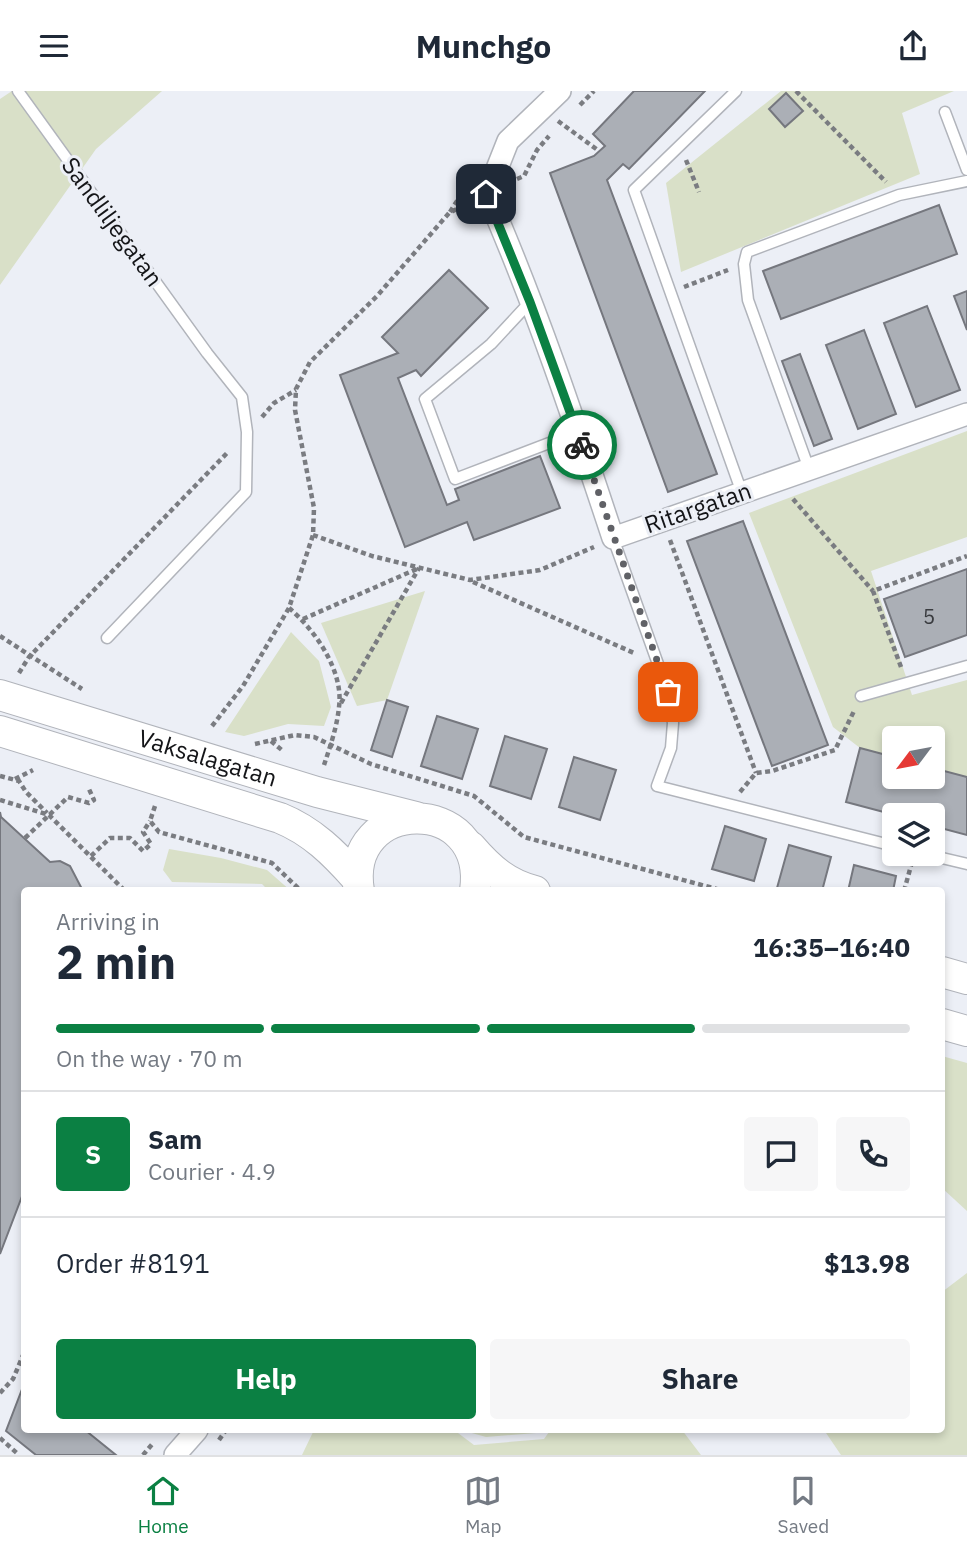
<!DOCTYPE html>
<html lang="en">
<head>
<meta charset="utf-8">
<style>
	body { margin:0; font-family:"IBM Plex Sans",sans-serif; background:#f6f6f7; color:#1f2937; height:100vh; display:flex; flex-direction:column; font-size:26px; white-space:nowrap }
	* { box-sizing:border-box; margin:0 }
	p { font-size:23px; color:#747a83 }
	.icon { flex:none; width:38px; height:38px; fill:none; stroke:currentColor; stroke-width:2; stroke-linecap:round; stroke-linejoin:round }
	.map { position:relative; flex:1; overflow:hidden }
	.drawer { position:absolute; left:21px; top:796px; width:924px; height:546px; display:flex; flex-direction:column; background:#fff; border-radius:7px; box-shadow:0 4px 10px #0003 }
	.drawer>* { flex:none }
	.needle { width:46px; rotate:238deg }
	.fabs { position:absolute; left:882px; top:635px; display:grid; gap:14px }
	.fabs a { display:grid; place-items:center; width:63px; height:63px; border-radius:7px; background:#fff; box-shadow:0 4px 10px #0003; font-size:35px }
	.pin { position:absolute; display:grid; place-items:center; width:60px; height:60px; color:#fff; margin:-30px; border-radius:14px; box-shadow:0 4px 10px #0006 }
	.courier { position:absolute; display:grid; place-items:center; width:70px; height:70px; margin:-35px; border:5px solid #0b8043; border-radius:50%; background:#fff; color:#222; box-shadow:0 2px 9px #0007 }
	.overview em { font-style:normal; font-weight:800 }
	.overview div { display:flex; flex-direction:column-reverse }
	.overview { display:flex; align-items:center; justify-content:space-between; height:119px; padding:0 35px }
	h1 { font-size:46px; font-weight:800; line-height:52px }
	.bar { display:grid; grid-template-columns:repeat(4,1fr); gap:10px 7px; align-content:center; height:84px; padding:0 35px }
	.bar i { height:9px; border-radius:5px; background:#e0e1e3 }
	.bar .active { background:#0b8043 }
	.bar p { grid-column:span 4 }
	.line { display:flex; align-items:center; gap:18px; padding:0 35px; border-top:2px solid #e0e1e3 }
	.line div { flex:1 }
	.round { display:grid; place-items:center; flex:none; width:74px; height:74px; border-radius:7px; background:#f6f6f7 }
	.primary-button { display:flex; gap:14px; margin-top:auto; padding:14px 35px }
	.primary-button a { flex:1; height:80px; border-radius:7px; background:#0b8043; color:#fff; font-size:28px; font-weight:800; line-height:80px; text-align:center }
	.primary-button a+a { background:#f6f6f7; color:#1f2937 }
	header { display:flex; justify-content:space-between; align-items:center; height:91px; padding:0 35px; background:#fff; font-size:32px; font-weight:800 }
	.tabs { display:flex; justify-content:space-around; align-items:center; height:98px; border-top:2px solid #e0e1e3; background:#fff; font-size:19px; color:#747a83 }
	.tabs a { display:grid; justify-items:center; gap:4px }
	.tabs .active { color:#0b8043 }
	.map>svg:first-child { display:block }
	.green { fill:#d9e0c8 }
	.building { fill:#abafb6; stroke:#75777e; stroke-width:2 }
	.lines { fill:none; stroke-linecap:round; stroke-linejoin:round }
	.lane-casing { stroke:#b1b4bb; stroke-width:13 }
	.street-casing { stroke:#b1b4bb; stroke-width:24 }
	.secondary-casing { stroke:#b1b4bb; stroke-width:32 }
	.path { stroke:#7a7c81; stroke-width:4.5; stroke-dasharray:5 3.5; stroke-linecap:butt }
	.lane { stroke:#fff; stroke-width:10 }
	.street { stroke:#fff; stroke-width:21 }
	.secondary { stroke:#fff; stroke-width:30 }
	.done { stroke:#606166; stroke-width:7; stroke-dasharray:0 12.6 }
	.route { stroke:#0b8043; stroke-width:9 }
	.labels { text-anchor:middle; stroke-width:6; stroke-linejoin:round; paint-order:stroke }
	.number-label { font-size:21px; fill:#3a3c40 }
	.street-label { font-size:24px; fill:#141518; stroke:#eceff6 }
</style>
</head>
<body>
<header><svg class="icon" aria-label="menu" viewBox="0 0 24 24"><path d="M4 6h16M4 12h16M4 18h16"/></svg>Munchgo<svg class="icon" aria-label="share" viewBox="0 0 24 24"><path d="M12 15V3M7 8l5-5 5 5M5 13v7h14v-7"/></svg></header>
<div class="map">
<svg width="967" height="1364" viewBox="0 0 967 1364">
	<rect width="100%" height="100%" fill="#eceff6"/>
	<g class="green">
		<path d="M12 0H162L96 58 0 194V8Z"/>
		<path d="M781 0H954L902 22 920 83 681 181 666 92Z"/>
		<path d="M967 340V446L871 480 912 604 967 589V686L933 677V648H894V666L860 657 833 636 749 422Z"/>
		<path d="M425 500 387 609 357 615 321 532Z"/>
		<path d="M291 541 319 570 331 616 324 635 288 633 244 645 225 641Z"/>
		<path d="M169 758 221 767 267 779 291 800H269L262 793 172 791 163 779Z"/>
		<path d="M942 965 967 972V1120L942 1097Z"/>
		<path d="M967 1182V1364H841L824 1339H942V1201Z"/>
		<path d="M314 1339H454L474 1354 544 1348 549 1341 486 1346 461 1339H682L701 1364H302Z"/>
	</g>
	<g class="building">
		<path d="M634 0H705L629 78 623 73 607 89 717 383 668 401 550 82 594 65 605 55 593 43Z"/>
		<path d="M786 2 803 20 785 36 769 18Z"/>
		<path d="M939 114 957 163 781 228 763 180Z"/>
		<path d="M449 179 488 217 421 285 416 279 398 287 447 414 459 409 455 398 540 365 560 417 474 449 467 431 405 456 340 284 398 262 382 246Z"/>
		<path d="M967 200V239L954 205Z"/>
		<path d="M927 215 960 299 916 316 884 232Z"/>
		<path d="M864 239 896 323 858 338 826 254Z"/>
		<path d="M800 263 832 348 814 355 782 270Z"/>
		<path d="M743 430 828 654 772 675 687 450Z"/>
		<path d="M967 478V544L905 566 884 508Z"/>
		<path d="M387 609 408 616 392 666 371 659Z"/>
		<path d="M437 625 478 638 462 688 421 675Z"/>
		<path d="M505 645 547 658 531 708 490 695Z"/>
		<path d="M860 657 894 666V686H933V677L967 686V744L933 735V724H895L846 711Z"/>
		<path d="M574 666 616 679 600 729 559 716Z"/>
		<path d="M0 721 1 726 50 771 60 770 70 775 83 800H24V1100L0 1163Z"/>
		<path d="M725 735 766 748 754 790 712 778Z"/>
		<path d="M789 754 831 766 822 800H788L777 797Z"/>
		<path d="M854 774 896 785 893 800H848Z"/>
		<path d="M24 1293V1339H85L116 1364H36L6 1340Z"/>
	</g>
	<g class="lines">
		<defs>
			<g id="lane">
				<path d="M18 0 207 262 242 306 247 341 246 401 107 547"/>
				<path d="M736 0 634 99 742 402"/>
				<path d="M945 21 967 79"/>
				<path d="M530 211 491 253 425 308 455 388 578 341"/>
				<path d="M809 378 748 209 744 173 747 161 899 104 967 90"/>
				<path d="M613 447 668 601 673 632 671 657 657 695 894 755"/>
				<path d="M861 605 967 575"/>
				<path d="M925 763 967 773"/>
			</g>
			<g id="street">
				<path d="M560 0 508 50 487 103C536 215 575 332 613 447L967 323"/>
				<path d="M175 1364 197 1339"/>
			</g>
			<g id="secondary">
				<path id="s1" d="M0 604 317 701 416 726"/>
				<path d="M0 640 280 727C312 740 334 762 357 788"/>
				<path d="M471 756C490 778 507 793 535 800"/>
				<path d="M359 800C343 705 489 702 475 800"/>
				<path d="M942 881 967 888"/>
				<path d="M942 933 967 940"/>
			</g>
		</defs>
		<use href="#lane" class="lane-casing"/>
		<use href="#street" class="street-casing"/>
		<use href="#secondary" class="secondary-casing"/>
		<g class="path">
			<path d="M796 0 886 91"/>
			<path d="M580 14 594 0"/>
			<path d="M558 30 599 60"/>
			<path d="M686 69 699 101"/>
			<path d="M517 88 524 85 537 59 549 45"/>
			<path d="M450 121 464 99"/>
			<path d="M684 196 728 179"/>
			<path d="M262 326 274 312 296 299"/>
			<path d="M793 408 873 500"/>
			<path d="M313 444 372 465 470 489 540 479 594 456"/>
			<path d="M670 449 756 682"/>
			<path d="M473 491 634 562"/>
			<path d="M289 517C315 539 344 580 339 616 337 636 330 656 324 674"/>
			<path d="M303 528 419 477"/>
			<path d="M0 545 82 598"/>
			<path d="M901 576 873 500 967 465"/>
			<path d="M19 582 29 566 229 360"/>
			<path d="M341 612 419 477"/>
			<path d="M212 635 243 595 289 517 313 444 314 417 295 319 296 298 310 271 377 205 449 122 469 112"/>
			<path d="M271 650 283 660"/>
			<path d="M255 653 295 644 314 646 371 673 474 705 524 746 724 800"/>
			<path d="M0 685 19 690 26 701 47 722"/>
			<path d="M15 688 33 679"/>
			<path d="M740 701 756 682 772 680 835 659 855 618"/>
			<path d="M0 709 49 724 125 800"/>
			<path d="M155 715 150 730 159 741 272 772 301 800"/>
			<path d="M25 747 68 706 89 712 94 709 88 696"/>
			<path d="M91 765 110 747H130L143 760 151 753 143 741 150 730"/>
			<path d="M904 800 912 771"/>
			<path d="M0 1302 13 1288 24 1262"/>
			<path d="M0 1347 19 1364"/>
			<path d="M219 1349 226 1339"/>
			<path d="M143 1364 154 1351"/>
		</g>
		<use href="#lane" class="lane"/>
		<use href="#street" class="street"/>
		<use href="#secondary" class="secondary"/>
	</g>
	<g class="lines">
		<path class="done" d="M582 354 668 601"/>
		<path class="route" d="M486 103 530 211 582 354"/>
	</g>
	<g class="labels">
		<g class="number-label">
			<text x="929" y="533">5</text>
		</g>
		<g class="street-label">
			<text transform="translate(112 131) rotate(54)" y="8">Sandliljegatan</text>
			<text transform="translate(698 417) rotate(-19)" y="8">Ritargatan</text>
			<text dy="8" stroke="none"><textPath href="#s1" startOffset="217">Vaksalagatan</textPath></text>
		</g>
	</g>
</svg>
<div class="fabs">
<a><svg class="needle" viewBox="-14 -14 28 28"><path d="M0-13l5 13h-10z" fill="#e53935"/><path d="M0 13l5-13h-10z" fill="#747a83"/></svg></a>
<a><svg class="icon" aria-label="layers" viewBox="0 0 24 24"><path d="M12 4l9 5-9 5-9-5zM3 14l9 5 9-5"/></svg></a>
</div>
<div class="pin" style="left:668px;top:601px;background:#ea580c"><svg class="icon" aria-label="bag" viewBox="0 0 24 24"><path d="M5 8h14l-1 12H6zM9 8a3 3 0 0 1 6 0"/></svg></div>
<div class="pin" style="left:486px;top:103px;background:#1f2937"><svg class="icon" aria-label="home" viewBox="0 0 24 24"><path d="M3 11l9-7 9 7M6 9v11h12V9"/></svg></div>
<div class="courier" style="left:582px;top:354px"><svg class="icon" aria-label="bike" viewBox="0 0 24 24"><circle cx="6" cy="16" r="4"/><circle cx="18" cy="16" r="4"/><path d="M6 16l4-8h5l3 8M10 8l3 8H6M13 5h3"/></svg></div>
<section class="drawer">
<div class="overview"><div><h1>2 min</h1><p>Arriving in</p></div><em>16:35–16:40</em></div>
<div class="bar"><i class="active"></i><i class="active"></i><i class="active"></i><i></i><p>On the way · 70 m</p></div>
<div class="line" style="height:126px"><b class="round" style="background:#0b8043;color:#fff">S</b><div><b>Sam</b><p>Courier · 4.9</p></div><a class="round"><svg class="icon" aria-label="chat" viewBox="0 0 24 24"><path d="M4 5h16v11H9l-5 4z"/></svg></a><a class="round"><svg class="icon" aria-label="phone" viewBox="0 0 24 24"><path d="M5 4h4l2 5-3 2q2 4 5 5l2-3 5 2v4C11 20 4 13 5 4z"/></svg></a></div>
<div class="line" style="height:91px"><div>Order #8191</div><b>$13.98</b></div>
<div class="primary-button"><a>Help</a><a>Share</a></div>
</section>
</div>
<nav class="tabs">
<a class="active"><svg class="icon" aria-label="home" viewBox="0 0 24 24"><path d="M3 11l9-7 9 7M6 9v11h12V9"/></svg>Home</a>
<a><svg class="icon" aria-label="map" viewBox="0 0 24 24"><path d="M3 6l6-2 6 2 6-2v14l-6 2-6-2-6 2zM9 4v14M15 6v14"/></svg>Map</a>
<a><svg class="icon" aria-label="saved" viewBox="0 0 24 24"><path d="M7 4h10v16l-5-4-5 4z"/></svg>Saved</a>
</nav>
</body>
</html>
